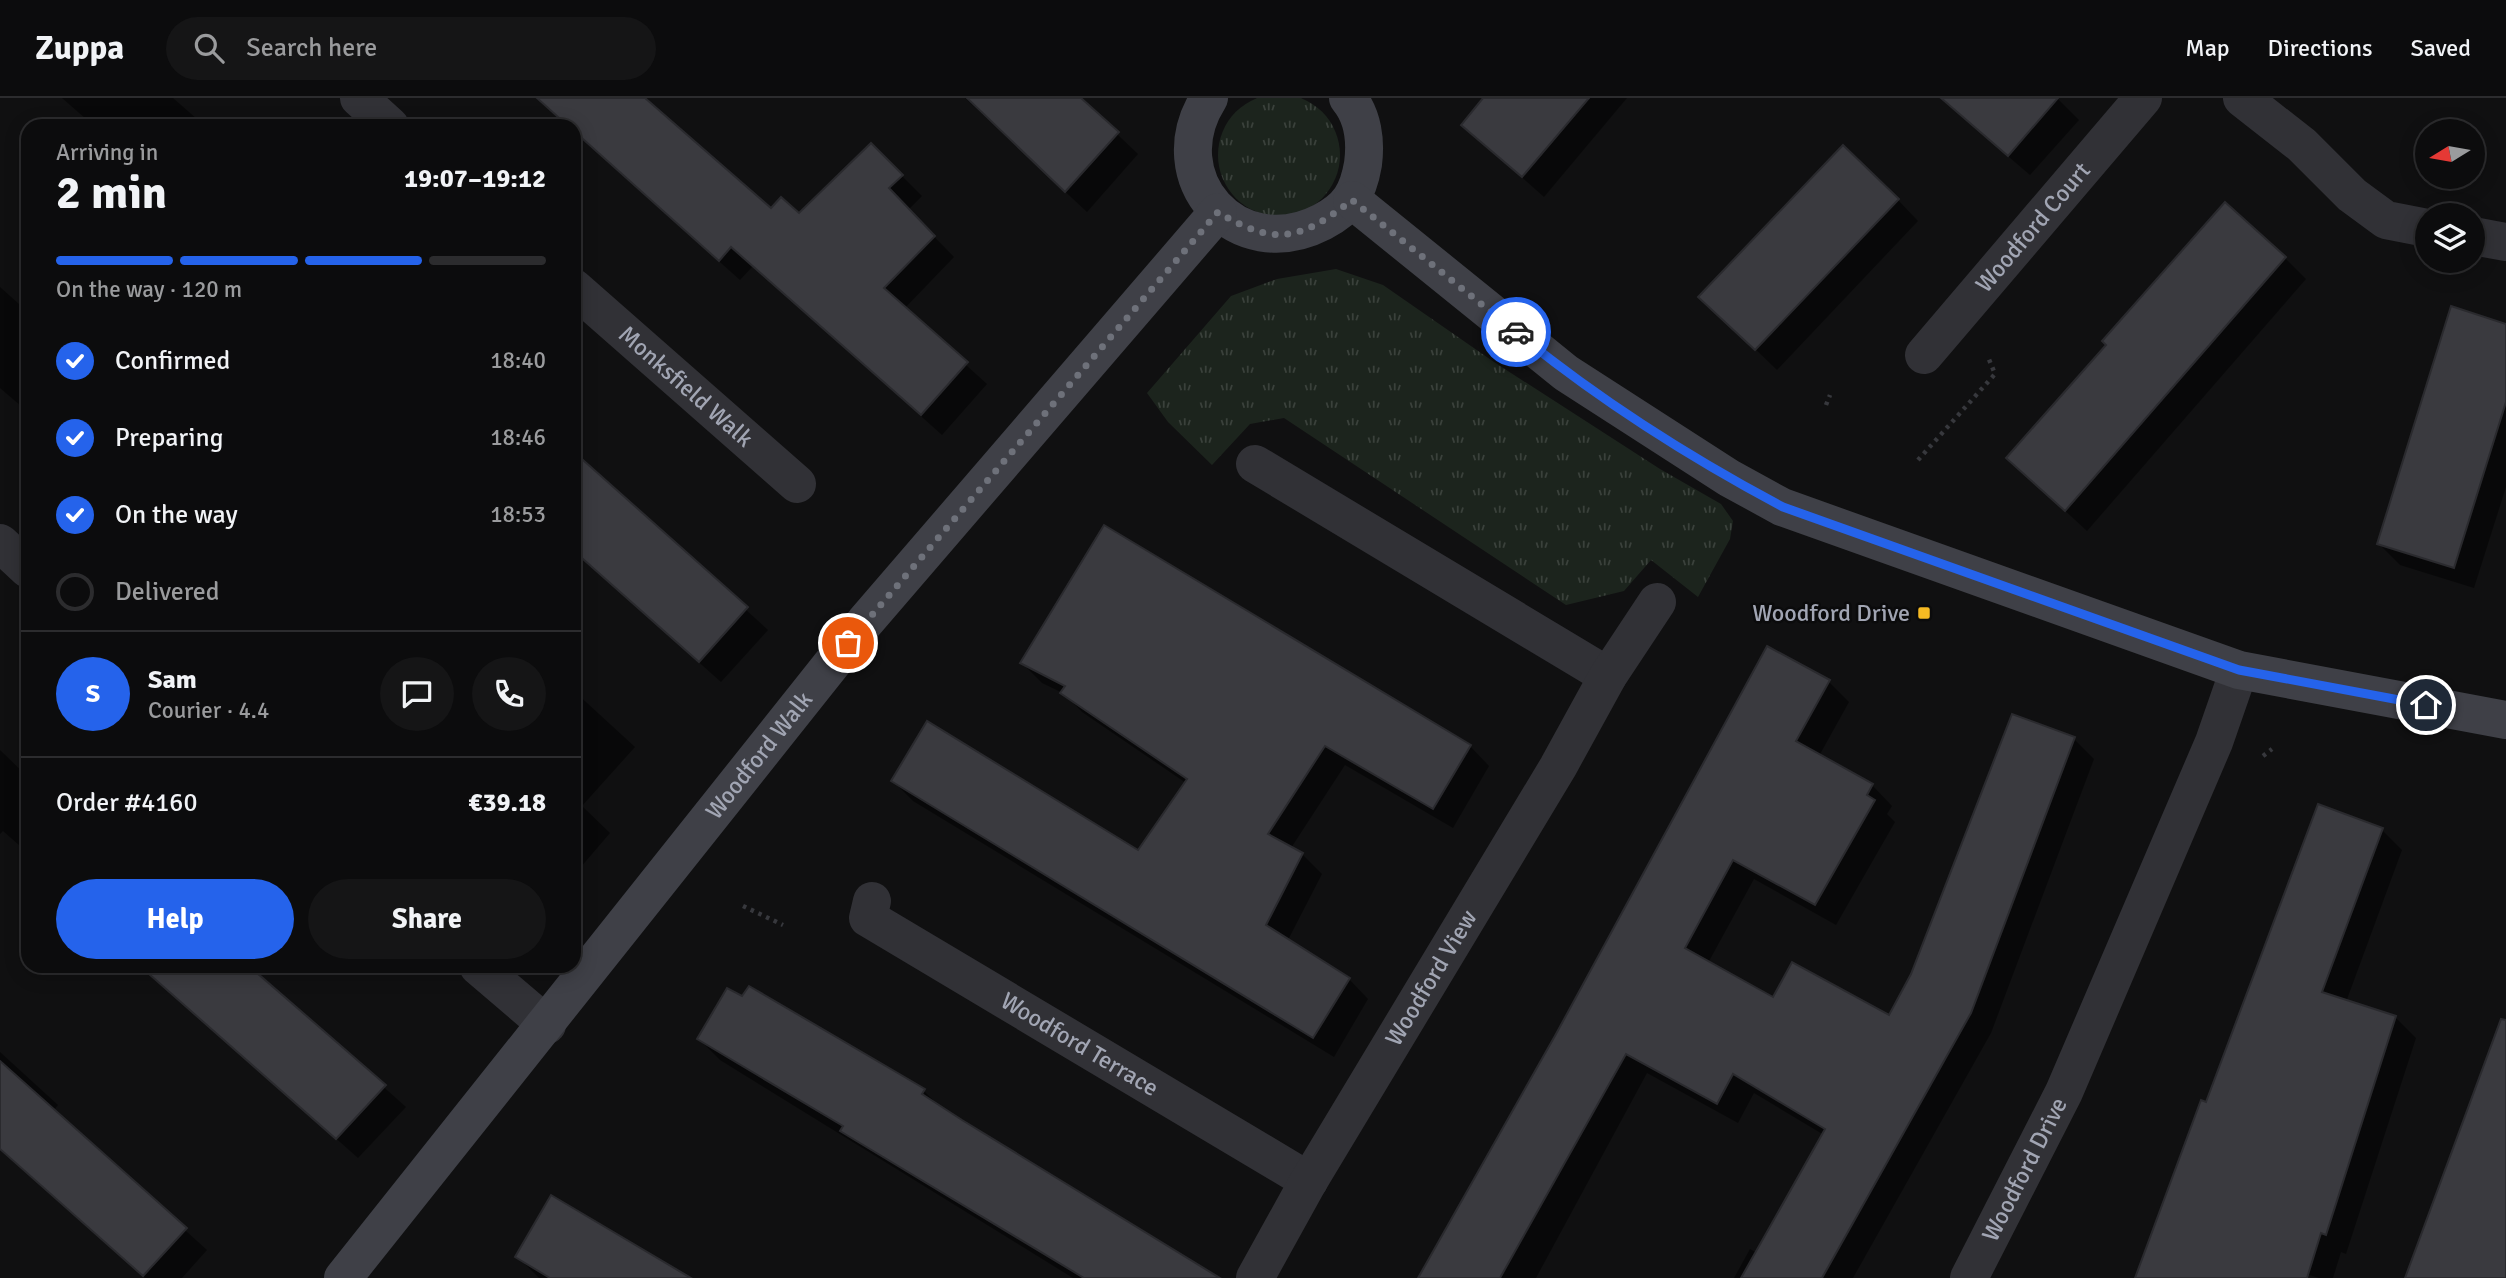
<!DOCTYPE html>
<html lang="en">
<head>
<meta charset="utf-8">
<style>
	body { margin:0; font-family:Signika,sans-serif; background:#151516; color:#f1f3f6; height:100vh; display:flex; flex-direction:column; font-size:26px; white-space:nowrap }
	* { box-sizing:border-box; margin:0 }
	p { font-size:23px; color:#9a9b9d }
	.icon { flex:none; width:38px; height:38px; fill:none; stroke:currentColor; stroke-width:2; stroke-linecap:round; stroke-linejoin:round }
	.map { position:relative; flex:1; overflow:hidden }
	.drawer { position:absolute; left:21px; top:21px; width:560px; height:854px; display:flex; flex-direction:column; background:#0c0c0d; border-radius:21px; box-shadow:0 4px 18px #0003,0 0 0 2px #2c2c2e }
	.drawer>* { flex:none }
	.needle { width:46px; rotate:259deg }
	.controls { position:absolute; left:2415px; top:21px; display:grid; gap:14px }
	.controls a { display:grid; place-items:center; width:70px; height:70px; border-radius:50%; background:#0c0c0d; box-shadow:0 4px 18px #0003,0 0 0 2px #2c2c2e; font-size:35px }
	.pin { position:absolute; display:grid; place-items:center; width:60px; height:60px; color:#fff; margin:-30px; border:4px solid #fff; border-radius:50%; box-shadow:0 2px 7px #0007 }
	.courier { position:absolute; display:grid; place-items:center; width:70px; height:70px; margin:-35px; border:5px solid #2563eb; border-radius:50%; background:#fff; color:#222; box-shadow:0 2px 9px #0007 }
	.head em { font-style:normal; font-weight:700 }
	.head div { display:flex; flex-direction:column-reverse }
	.head { display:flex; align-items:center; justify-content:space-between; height:119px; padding:0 35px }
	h1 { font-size:46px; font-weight:700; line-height:52px }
	.bar { display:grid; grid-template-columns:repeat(4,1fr); gap:10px 7px; align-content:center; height:84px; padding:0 35px }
	.bar i { height:9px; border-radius:5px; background:#2c2c2e }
	.bar .on { background:#2563eb }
	.bar p { grid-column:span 4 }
	.line { display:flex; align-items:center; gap:18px; padding:0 35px; border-top:2px solid #2c2c2e }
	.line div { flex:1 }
	.round { display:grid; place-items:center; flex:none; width:74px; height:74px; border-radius:37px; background:#151516 }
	ol { padding:0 35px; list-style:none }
	li { display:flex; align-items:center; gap:21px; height:77px }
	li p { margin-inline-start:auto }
	li .icon { padding:7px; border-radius:50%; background:#2563eb; color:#fff; stroke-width:4 }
	li:last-child { color:#9a9b9d }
	li i { width:38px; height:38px; border:4px solid #2c2c2e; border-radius:50% }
	.action { display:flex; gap:14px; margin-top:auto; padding:14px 35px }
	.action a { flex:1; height:80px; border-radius:42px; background:#2563eb; color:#fff; font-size:28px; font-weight:700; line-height:80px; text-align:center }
	.action a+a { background:#151516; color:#f1f3f6 }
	header { display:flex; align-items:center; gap:42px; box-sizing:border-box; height:98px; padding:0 35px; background:#0c0c0d; border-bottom:2px solid #2c2c2e }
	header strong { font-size:33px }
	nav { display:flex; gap:38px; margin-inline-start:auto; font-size:24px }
	.search { width:490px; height:63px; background:#151516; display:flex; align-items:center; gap:18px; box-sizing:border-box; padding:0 24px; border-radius:38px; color:#9a9b9d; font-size:26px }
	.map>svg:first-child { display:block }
	.grass { fill:url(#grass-tufts) }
	.shadow { fill:#0007 }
	.building { fill:#3a3a3f; stroke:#2a2a2e; stroke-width:2 }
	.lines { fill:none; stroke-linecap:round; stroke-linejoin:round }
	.path { stroke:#37383d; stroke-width:4.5; stroke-dasharray:3.5 5; stroke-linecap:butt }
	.street { stroke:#313136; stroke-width:38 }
	.secondary { stroke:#3f4047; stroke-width:38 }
	.done { stroke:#6e717a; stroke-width:7; stroke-dasharray:0 12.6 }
	.route { stroke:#2563eb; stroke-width:9 }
	.poi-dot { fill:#f6ba23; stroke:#0b0b0c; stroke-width:2.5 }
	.labels { text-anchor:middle; stroke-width:5; stroke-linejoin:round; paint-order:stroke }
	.street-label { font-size:24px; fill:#a1a5b3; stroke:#0b0b0c }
	.poi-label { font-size:24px; fill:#a1a5b3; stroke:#0b0b0c; text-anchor:end }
</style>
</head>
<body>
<header>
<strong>Zuppa</strong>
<div class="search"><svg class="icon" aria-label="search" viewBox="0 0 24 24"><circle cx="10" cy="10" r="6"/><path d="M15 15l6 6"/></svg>Search here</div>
<nav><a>Map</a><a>Directions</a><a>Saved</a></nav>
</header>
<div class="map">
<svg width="2506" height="1180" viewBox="0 0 2506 1180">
	<defs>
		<pattern id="grass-tufts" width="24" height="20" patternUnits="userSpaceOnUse" patternTransform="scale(1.75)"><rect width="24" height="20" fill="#1c241d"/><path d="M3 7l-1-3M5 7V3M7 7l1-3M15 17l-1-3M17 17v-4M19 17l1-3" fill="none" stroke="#3a413b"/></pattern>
	</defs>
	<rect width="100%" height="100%" fill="#101011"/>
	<g class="grass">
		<circle cx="1279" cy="57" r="61"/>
		<path d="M1336 171 1383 187 1494 264 1660 371 1721 406 1733 423 1730 441 1698 499 1651 462 1624 493 1566 507 1284 320 1250 326 1212 367 1168 324 1147 295 1231 198 1277 181Z"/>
	</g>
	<g class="shadow">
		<path d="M62 0H173L205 28H94Z"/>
		<path d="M536 0H643L771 113 799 117 871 47 922 98 908 112 954 159 904 211 987 286 942 337 753 168 740 182 574 34V28H567Z"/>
		<path d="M965 0H1079L1138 56 1087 114Z"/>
		<path d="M1486 0H1627L1544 99 1463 27Z"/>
		<path d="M1940 0H2057L2079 22 2030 77Z"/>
		<path d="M1898 102 1918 123 1777 272 1722 219Z"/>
		<path d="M2285 160 2306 181 2087 433 2008 360Z"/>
		<path d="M0 189 28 214V314L0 290Z"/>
		<path d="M2506 228V389L2474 490 2400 467 2379 446Z"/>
		<path d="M575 357 768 532 721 584 574 453Z"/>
		<path d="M1022 565 1470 648 1489 668 1453 730 1345 667 1291 750 1302 756 1322 776 1288 842 1349 881 1368 901 1334 959 913 703 893 683 1139 754 1186 685 1082 614 1065 596 1042 585Z"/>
		<path d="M1829 584 1849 604 1819 658 1872 687 1892 708 1887 716 1895 724 1836 827 1754 781 1708 865 1774 902 1889 920 2074 641 2094 661 1991 935 1853 1180H1734L1750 1151 1757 1155 1824 1037 1754 995 1738 1025 1647 975 1536 1180H1421Z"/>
		<path d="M574 593 635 649 582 708 610 735 574 777Z"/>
		<path d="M0 652 28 679V755L3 733 0 736Z"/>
		<path d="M2382 732 2402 752 2346 904 2395 919 2416 940 2346 1156 2341 1154 2333 1180H2319L2247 1157 2238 1180H2137L2207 1006Z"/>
		<path d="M142 868H248L406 1009 358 1060Z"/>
		<path d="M699 941 924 993 942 1011 1208 1180H1073L720 962Z"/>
		<path d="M0 954 58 1007 53 1013 207 1152 182 1180H145L0 1051Z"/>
		<path d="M517 1158 684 1180H539Z"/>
	</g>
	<g class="building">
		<path d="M537 0H645L771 110 781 99 799 115 871 45 903 77 889 90 935 138 884 190 968 264 921 317 731 149 719 163 574 33V28H568Z"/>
		<path d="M967 0H1081L1119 34 1065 94Z"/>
		<path d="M1483 0H1589L1522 79 1461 27Z"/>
		<path d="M1941 0H2058L2008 58Z"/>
		<path d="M1843 47 1899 101 1755 252 1698 199Z"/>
		<path d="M2225 104 2286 159 2065 413 2006 360 2106 247 2102 243Z"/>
		<path d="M2451 208 2506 226V304L2454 470 2377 446Z"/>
		<path d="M574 354 748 509 699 564 574 453Z"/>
		<path d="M1104 427 1471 647 1433 711 1325 648 1268 736 1303 755 1266 827 1350 880 1313 940 891 683 927 623 1138 752 1187 681 1060 595 1065 588 1020 565Z"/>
		<path d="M1767 548 1830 582 1796 643 1873 686 1867 697 1875 702 1815 807 1733 762 1685 850 1773 899 1792 864 1889 917 1911 876 2012 616 2075 639 1971 915 1822 1180H1741L1825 1031 1733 976 1717 1006 1626 956 1500 1180H1418L1556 936Z"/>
		<path d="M2318 706 2383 730 2322 894 2396 918 2326 1137 2321 1135 2307 1180H2135L2201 1002 2206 1004Z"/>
		<path d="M140 868H249L386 987 336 1041Z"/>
		<path d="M749 888 925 991 922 996 962 1022 1220 1180H1084L840 1033 843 1028 697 941 727 890 742 898Z"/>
		<path d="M2501 921 2506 922V1180H2405Z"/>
		<path d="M0 963 187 1130 143 1178 0 1051Z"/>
		<path d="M551 1097 691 1180H550L515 1159Z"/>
	</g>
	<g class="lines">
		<g class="path">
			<path d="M1826 307 1830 297"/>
			<path d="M1918 362 1995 276 1988 259"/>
			<path d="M2263 658 2272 651"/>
			<path d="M743 808 783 827"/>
		</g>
		<g class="street">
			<path d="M359 0 390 28"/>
			<path d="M2242 0 2302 47 2352 97 2386 122 2427 130"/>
			<path d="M2473 138 2506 144"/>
			<path id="s1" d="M574 190 797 386"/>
			<path id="s2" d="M1924 257 2143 0"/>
			<path d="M1255 366 1608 578"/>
			<path d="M0 445 28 471"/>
			<path id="s3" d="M872 803 868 820 1309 1083"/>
			<path d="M478 868 547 927"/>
			<path id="s4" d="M1255 1180 1307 1086 1558 669 1608 578 1657 504"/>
			<path id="s5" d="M1969 1180 2064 994 2214 644 2239 572"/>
		</g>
		<g class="secondary">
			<path d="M1209 0C1158 80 1237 168 1322 124 1349 110 1358 95 1363 66 1366 43 1363 18 1348 0"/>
			<path d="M1352 102 1566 275 1729 380 1782 409 2239 572 2506 622"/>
			<path id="s6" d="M343 1180 865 524 1218 114"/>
		</g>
	</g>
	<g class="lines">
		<path class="done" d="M848 545 1218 114C1275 149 1301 142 1352 102L1516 234"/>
		<path class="route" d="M1516 234C1598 301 1689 359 1783 409L2239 572 2426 607"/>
	</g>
	<rect class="poi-dot" x="1917" y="508" width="14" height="14" rx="3.5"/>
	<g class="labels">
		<g class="street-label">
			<text dy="8" stroke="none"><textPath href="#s2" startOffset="168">Woodford Court</textPath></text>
			<text dy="8" stroke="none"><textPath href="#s1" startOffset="149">Monksfield Walk</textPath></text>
			<text dy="8" stroke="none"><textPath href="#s6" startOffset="668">Woodford Walk</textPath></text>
			<text dy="8" stroke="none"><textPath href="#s4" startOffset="348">Woodford View</textPath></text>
			<text dy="8" stroke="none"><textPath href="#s3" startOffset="264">Woodford Terrace</textPath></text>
			<text dy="8" stroke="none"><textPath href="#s5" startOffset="122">Woodford Drive</textPath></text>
		</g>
		<g class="poi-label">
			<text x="1910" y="523">Woodford Drive</text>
		</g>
	</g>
</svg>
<div class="controls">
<a><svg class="needle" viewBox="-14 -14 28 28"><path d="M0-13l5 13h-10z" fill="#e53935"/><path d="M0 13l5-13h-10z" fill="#9a9b9d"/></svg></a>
<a><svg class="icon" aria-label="layers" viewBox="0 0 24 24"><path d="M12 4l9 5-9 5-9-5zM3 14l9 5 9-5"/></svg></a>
</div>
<div class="pin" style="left:848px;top:545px;background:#ea580c"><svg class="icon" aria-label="bag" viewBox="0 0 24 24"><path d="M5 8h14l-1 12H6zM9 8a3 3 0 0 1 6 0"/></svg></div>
<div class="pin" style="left:2426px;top:607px;background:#1f2937"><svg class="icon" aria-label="home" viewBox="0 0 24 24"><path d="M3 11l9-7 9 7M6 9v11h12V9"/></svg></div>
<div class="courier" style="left:1516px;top:234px"><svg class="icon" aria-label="car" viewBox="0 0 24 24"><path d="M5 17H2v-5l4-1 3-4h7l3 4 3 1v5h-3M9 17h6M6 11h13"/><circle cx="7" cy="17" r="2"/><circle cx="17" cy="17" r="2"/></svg></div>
<section class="drawer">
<div class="head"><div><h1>2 min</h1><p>Arriving in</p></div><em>19:07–19:12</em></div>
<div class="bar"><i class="on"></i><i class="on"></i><i class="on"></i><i></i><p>On the way · 120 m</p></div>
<ol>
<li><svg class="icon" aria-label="check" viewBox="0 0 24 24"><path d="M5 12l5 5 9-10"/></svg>Confirmed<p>18:40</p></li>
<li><svg class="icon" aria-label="check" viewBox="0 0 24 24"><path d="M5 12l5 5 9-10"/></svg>Preparing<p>18:46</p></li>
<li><svg class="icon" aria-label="check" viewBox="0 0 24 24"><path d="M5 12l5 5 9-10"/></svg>On the way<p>18:53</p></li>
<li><i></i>Delivered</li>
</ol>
<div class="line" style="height:126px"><b class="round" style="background:#2563eb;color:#fff">S</b><div><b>Sam</b><p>Courier · 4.4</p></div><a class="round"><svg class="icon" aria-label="chat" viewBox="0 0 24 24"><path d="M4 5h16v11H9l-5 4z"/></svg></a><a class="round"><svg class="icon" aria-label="phone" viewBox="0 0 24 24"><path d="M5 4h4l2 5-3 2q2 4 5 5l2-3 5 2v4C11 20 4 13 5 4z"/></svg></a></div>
<div class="line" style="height:91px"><div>Order #4160</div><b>€39.18</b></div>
<div class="action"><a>Help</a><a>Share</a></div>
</section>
</div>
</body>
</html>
